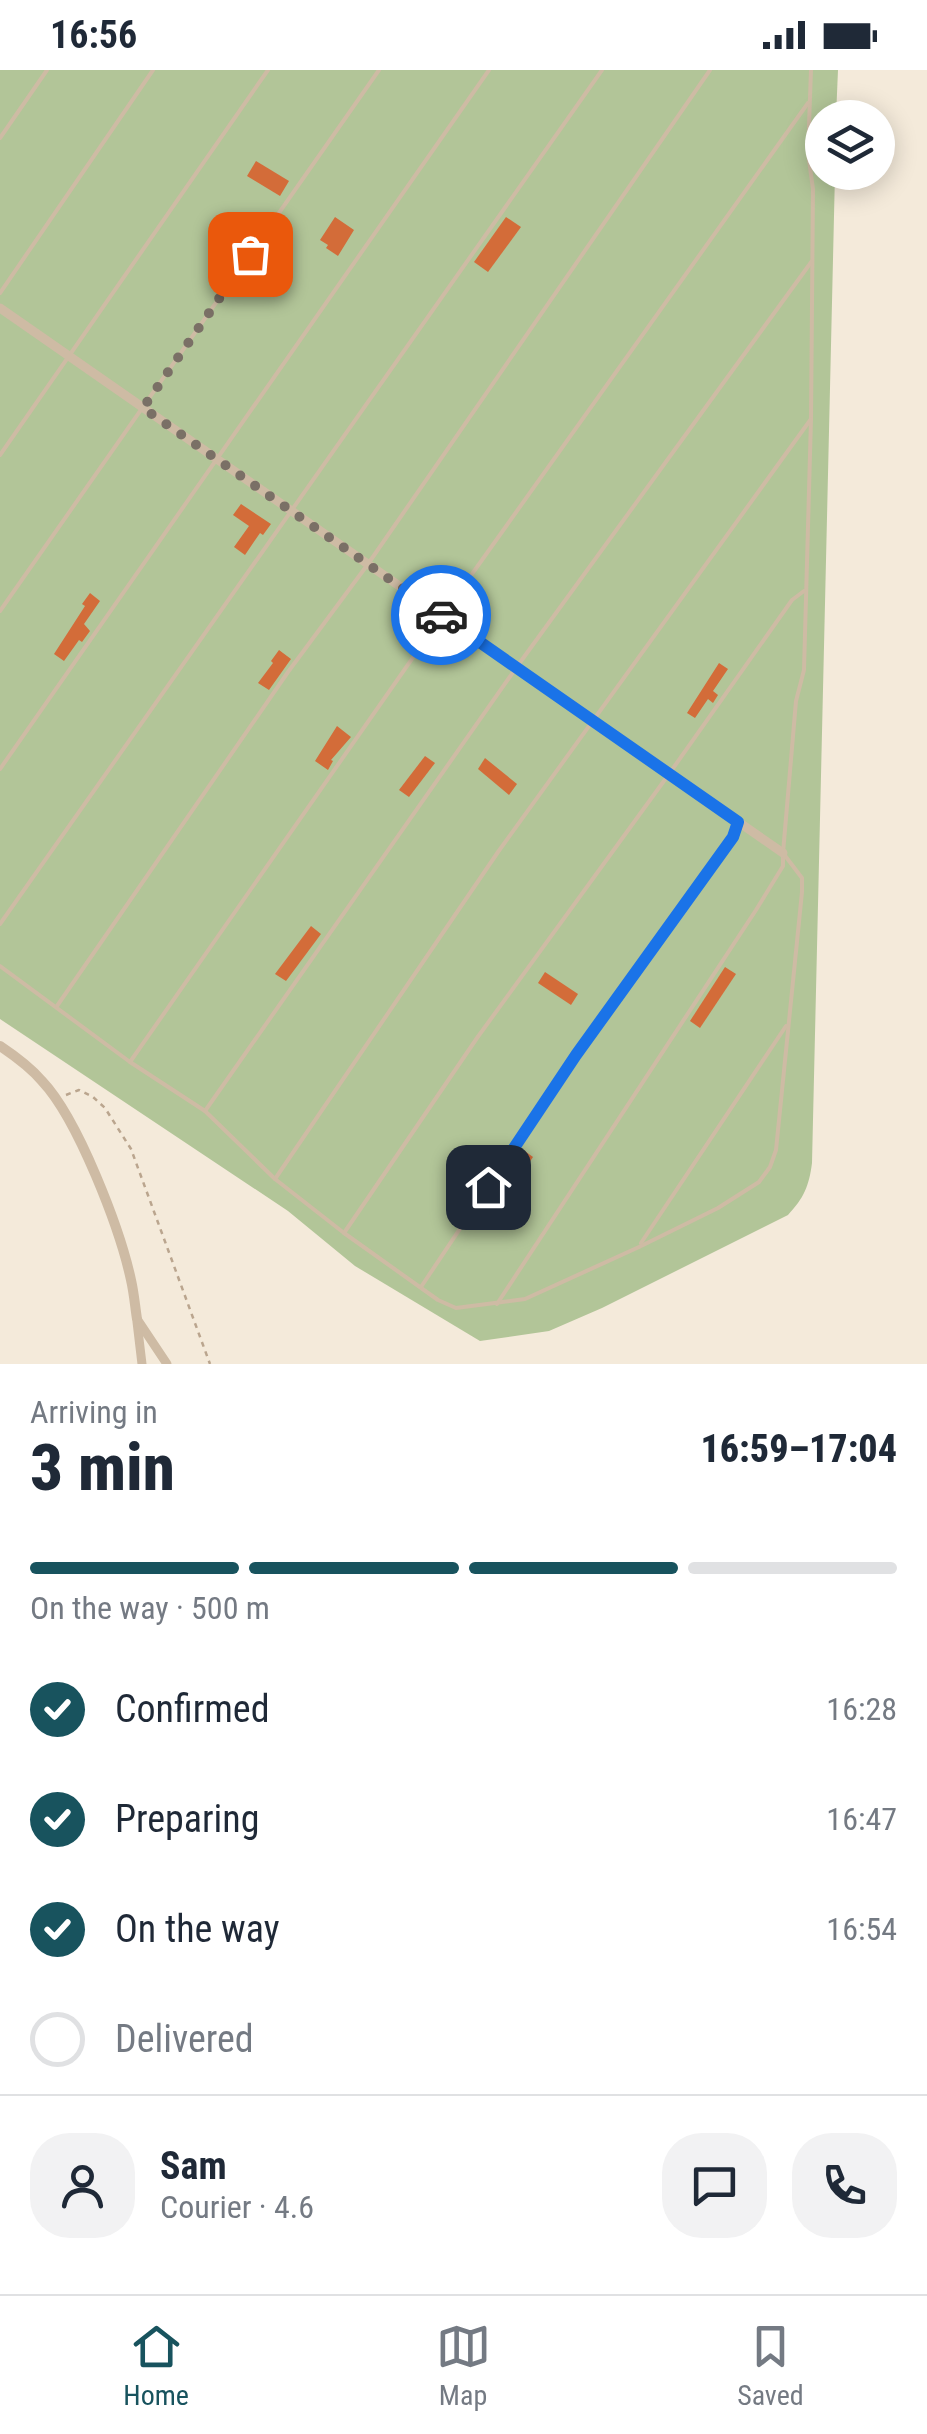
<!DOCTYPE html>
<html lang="en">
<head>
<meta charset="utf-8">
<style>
	body { margin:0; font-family:"Roboto Condensed",sans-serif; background:#f2f2f3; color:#1f2937; height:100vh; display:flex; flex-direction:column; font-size:38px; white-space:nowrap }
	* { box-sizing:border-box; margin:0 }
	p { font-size:32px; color:#747a83 }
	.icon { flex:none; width:55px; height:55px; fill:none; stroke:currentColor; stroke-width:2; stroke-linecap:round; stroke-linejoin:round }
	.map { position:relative; height:1294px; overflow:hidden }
	.drawer { display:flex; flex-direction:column; background:#fff; flex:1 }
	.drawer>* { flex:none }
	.controls { position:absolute; left:805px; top:30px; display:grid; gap:20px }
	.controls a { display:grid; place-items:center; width:90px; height:90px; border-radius:50%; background:#fff; box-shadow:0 5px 25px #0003; font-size:50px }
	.pin { position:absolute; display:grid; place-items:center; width:85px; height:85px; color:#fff; margin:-42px; border-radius:20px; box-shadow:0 5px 15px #0006 }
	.courier { position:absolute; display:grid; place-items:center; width:100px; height:100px; margin:-50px; border:8px solid #1a73e8; border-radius:50%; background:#fff; color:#222; box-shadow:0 2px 12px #0007 }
	.head em { font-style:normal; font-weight:800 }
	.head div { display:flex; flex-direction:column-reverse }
	.head { display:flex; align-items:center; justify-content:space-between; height:170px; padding:0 30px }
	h1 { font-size:65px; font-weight:800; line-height:75px }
	.bar { display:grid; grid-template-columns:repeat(4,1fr); gap:15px 10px; align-content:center; height:120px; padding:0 30px }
	.bar i { height:12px; border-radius:8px; background:#e0e1e3 }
	.bar .selected { background:#18535e }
	.bar p { grid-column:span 4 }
	.line { display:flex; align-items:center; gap:25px; padding:0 30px; border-top:2px solid #e0e1e3 }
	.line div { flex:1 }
	.round { display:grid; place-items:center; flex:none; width:105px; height:105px; border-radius:40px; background:#f2f2f3 }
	ol { padding:0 30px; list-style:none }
	li { display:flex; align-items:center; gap:30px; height:110px }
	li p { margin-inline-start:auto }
	li .icon { padding:10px; border-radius:50%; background:#18535e; color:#fff; stroke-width:4 }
	li:last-child { color:#747a83 }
	li i { width:55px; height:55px; border:5px solid #e0e1e3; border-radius:50% }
	.status { display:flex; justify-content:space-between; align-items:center; height:70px; padding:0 50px; background:#fff; direction:ltr }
	.status svg { height:28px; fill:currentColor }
	.tab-bar { display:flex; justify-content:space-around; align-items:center; height:140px; border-top:2px solid #e0e1e3; background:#fff; font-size:28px; color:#747a83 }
	.tab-bar a { display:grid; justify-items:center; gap:5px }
	.tab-bar .selected { color:#18535e }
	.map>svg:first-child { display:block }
	.green { fill:#b2c598 }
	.building { fill:#d36c39 }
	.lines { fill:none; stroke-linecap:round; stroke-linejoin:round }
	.path { stroke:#baa58e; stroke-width:2.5; stroke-dasharray:5 5; stroke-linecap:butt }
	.service { stroke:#cebba4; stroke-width:4 }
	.minor { stroke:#cebba4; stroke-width:9 }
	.tertiary { stroke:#cebba4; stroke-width:10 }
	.done { stroke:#7a7066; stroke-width:10; stroke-dasharray:0 18 }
	.route { stroke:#1a73e8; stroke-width:12 }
</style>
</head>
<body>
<div class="status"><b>16:56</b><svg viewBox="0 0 49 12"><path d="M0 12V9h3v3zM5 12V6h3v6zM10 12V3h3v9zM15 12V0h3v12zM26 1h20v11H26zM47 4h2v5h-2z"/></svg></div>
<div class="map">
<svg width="927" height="1294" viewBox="0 0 927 1294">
	<rect width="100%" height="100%" fill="#f4eada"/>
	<path class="green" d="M0 0H838L836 47 822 48V102L835 103 812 1093C809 1116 804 1128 788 1145L602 1238 549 1261 480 1271 355 1196 288 1141 0 949Z"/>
	<g class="building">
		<path d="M256 91 289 111 280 126 247 106Z"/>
		<path d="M335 147 354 160 338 186 326 178 328 175 320 170Z"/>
		<path d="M506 147 521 157 488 202 474 192Z"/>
		<path d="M241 434 271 454 263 465 260 463 245 485 234 477 249 456 233 445Z"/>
		<path d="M90 523 100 531 84 554 90 561 82 572 79 570 64 591 54 584 85 536 82 534Z"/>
		<path d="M279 580 291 589 269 620 258 613 273 593 271 591Z"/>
		<path d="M719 593 728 599 713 621 718 625 713 633 708 629 695 648 687 643Z"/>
		<path d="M337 656 351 667 331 690 333 691 328 700 315 691Z"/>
		<path d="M425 686 435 693 409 727 399 720Z"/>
		<path d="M485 688 517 714 509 725 478 699Z"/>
		<path d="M311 856 321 864 286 911 275 904Z"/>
		<path d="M725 897 736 904 700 958 690 951Z"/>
		<path d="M545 902 578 924 571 935 538 913Z"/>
		<path d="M522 1079 533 1087 509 1122 498 1115Z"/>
	</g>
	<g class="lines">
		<path class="path" d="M66 1025 79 1020 93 1027 105 1038 131 1079 210 1294"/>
		<g class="service">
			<path d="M0 68 47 0"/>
			<path d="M0 223 153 0"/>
			<path d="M0 385 268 0"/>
			<path d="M0 541 379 0"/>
			<path d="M0 699 489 0"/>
			<path d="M0 854 602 0"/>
			<path d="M0 896 130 992 205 1041 275 1109 344 1163 438 1230 456 1238 525 1229 639 1177 718 1138 759 1112 770 1097 776 1080 802 822V808L783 783 796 631 804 600 811 349 813 119 808 83 811 0"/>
			<path d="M57 936 288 602 368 494 710 0"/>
			<path d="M130 992 442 546 808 33"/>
			<path d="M205 1041 516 598 812 191"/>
			<path d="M275 1109 498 782 811 349"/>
			<path d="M344 1163 477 968 669 704 792 530 804 521"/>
			<path d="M641 1173 786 956"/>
			<path d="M421 1217 576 985 733 767 739 752"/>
			<path d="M497 1234 756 840 783 796V784"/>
		</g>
		<g class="minor">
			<path d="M0 238 783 783"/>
			<path d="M137 1249 167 1294"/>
			<path d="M137 1252 142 1294"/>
		</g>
		<path class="tertiary" d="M0 976C15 986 30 997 42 1011 78 1049 120 1159 131 1210 134 1223 135 1236 137 1249"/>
	</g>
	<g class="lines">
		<path class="done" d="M250 184 143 338 441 545"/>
		<path class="route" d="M441 545 738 752 733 767 576 985 488 1117"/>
	</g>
</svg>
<div class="controls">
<a><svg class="icon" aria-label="layers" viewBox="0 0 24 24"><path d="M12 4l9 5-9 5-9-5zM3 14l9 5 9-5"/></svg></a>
</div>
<div class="pin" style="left:250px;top:184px;background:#ea580c"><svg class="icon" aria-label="bag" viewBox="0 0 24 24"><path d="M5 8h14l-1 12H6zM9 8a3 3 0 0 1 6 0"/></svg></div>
<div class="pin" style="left:488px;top:1117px;background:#1f2937"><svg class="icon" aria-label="home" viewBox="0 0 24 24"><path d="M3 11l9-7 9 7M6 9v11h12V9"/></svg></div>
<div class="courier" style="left:441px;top:545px"><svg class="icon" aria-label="car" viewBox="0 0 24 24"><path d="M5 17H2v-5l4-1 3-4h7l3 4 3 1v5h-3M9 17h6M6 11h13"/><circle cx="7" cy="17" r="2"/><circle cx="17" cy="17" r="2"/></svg></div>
</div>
<section class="drawer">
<div class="head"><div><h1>3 min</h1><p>Arriving in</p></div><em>16:59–17:04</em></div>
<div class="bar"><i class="selected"></i><i class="selected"></i><i class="selected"></i><i></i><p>On the way · 500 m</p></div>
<ol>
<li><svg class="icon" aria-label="check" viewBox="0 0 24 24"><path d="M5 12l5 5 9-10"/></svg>Confirmed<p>16:28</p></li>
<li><svg class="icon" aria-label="check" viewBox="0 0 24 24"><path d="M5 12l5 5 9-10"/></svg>Preparing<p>16:47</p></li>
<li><svg class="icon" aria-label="check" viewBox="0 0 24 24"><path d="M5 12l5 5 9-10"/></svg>On the way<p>16:54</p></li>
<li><i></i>Delivered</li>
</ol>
<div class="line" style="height:180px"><a class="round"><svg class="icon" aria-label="person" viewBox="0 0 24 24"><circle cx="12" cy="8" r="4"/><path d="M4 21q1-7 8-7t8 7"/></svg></a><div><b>Sam</b><p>Courier · 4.6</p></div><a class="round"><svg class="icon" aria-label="chat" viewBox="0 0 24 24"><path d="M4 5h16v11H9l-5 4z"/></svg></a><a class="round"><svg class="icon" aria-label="phone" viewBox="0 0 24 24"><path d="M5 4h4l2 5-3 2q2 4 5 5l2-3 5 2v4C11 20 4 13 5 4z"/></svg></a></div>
</section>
<nav class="tab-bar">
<a class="selected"><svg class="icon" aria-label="home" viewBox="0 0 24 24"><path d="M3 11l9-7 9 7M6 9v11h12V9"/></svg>Home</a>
<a><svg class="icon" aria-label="map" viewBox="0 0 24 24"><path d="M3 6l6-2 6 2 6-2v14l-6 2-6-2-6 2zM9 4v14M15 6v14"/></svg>Map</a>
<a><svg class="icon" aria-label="saved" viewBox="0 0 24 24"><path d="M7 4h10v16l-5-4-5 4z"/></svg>Saved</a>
</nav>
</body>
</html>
